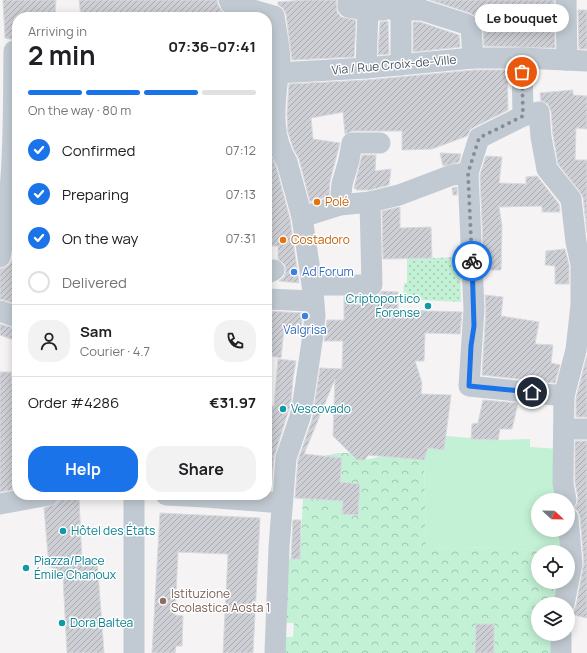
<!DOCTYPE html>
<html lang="en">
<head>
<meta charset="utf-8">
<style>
	body { margin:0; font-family:Manrope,sans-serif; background:#f2f2f2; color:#202124; height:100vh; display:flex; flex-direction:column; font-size:15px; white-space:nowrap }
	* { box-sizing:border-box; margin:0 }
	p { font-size:13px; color:#757577 }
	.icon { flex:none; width:22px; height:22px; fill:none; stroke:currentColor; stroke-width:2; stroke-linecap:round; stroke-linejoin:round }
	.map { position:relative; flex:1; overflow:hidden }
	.drawer { position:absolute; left:12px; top:12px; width:260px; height:488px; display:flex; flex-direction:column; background:#fff; border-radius:16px; box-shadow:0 2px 10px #0003 }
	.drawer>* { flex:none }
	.needle { width:26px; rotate:112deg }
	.controls { position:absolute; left:531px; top:493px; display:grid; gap:8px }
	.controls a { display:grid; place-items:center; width:44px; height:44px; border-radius:50%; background:#fff; box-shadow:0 2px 10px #0003; font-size:20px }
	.pin { position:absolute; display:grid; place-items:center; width:34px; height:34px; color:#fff; margin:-17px; border:2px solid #fff; border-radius:50%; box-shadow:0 1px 4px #0007 }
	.courier { position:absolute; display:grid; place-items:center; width:40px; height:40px; margin:-20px; border:3px solid #1a73e8; border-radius:50%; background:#fff; color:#222; box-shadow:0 1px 5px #0007 }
	.bubble { position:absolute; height:28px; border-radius:14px; background:#fff; box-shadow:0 2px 10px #0003; font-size:13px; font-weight:700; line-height:28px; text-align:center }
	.head em { font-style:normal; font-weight:700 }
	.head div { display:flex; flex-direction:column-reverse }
	.head { display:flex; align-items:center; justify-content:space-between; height:68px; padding:0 16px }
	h1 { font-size:26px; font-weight:700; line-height:30px }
	.bar { display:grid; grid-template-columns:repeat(4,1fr); gap:6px 4px; align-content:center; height:48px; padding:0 16px }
	.bar i { height:5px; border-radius:3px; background:#e0e0e0 }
	.bar .active { background:#1a73e8 }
	.bar p { grid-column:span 4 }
	.line { display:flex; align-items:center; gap:10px; padding:0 16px; border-top:1px solid #e0e0e0 }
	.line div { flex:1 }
	.round { display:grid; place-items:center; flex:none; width:42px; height:42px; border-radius:16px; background:#f2f2f2 }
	ol { padding:0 16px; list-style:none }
	li { display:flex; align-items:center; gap:12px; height:44px }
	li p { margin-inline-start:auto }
	li .icon { padding:4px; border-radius:50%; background:#1a73e8; color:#fff; stroke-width:4 }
	li:last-child { color:#757577 }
	li i { width:22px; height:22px; border:2px solid #e0e0e0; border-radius:50% }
	.cta { display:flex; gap:8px; margin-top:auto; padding:8px 16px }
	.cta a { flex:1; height:46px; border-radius:16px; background:#1a73e8; color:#fff; font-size:16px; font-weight:700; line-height:46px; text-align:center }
	.cta a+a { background:#f2f2f2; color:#202124 }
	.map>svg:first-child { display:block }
	.grass { fill:#c3f1d5 }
	.forest { fill:url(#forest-crowns) }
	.garden { fill:url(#garden-dots) }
	.building { fill:url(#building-hatch); stroke:#d7d9de }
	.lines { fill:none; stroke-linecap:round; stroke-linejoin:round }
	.minor { stroke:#c1cad2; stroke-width:21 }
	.done { stroke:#868d94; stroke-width:4; stroke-dasharray:0 7.2 }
	.route { stroke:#1a73e8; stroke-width:5 }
	.food-dot { fill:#e8710a; stroke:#fff; stroke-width:1.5 }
	.shop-dot { fill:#3f7fe0; stroke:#fff; stroke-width:1.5 }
	.culture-dot { fill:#0f9aa8; stroke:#fff; stroke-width:1.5 }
	.education-dot { fill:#8d6e63; stroke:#fff; stroke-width:1.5 }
	.labels { text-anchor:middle; stroke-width:3; stroke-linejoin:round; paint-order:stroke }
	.street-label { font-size:12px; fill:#4a5661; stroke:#fff }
	.food-label { font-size:12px; fill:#c56008; stroke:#fff; text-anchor:start }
	.shop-label { font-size:12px; fill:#366cbe; stroke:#fff; text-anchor:start }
	.culture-label { font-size:12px; fill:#0d838f; stroke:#fff; text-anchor:start }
	.education-label { font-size:12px; fill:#785e54; stroke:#fff; text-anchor:start }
</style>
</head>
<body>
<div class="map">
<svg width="587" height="653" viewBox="0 0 587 653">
	<defs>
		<pattern id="forest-crowns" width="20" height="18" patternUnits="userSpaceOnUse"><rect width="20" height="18" fill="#c3f1d5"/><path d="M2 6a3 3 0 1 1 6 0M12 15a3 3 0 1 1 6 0" fill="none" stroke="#a0c6b0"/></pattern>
		<pattern id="garden-dots" width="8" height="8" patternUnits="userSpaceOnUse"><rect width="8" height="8" fill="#c3f1d5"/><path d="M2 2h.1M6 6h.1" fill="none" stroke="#a0c6b0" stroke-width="1.8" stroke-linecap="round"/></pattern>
		<pattern id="building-hatch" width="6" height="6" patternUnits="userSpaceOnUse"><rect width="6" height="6" fill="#cdcfd5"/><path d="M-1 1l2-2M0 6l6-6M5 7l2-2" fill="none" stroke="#a8abb0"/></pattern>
	</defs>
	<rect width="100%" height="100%" fill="#f5f3f3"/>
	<path class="grass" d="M446 436 498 440 530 439V447L560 449 561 500H538V530H565L567 552H550L496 547 426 549 424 460 428 448 444 450Z"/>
	<path class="forest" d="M337 453H351L365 460 383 456 424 460 426 549 496 547 550 552H538V582H565L560 604H538V634H557V653H494V624H476L475 653H282L284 637H293L294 623H285L284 559H300L303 499 343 501 342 514 358 515 360 484 340 482 325 456Z"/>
	<path class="garden" d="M460 257 461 302 403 299 404 283H407V259Z"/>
	<g class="building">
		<path d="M3 0H56L55 17H17V40L5 38Z"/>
		<path d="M79 0H217L218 5 223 13 233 17H81Z"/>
		<path d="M306 0H336L337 12 341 17 356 20 354 57 292 60 286 14 283 8 278 5V2Z"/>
		<path d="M430 0H554L555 48 484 46 483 26 481 21 477 17 470 13Z"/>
		<path d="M578 10H587V49H579Z"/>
		<path d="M388 21 389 54 378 55 380 22Z"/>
		<path d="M413 22H420L459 35 460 47 413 52Z"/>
		<path d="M474 70H507L508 110 474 127 470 130 467 136 432 149 402 150V131H352L345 134 343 112 311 118 313 139 340 143 330 181 329 196 310 202 299 159 293 148 288 132 287 114 289 84 367 80Z"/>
		<path d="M573 90V95L587 96V129L576 128 575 160H587V233L583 197 580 192 558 164 553 135 551 111 548 104 541 101 540 93Z"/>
		<path d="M267 146 276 166 290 219 299 283 279 281 284 277 286 271 285 265 278 259V246H271L269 223H267Z"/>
		<path d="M440 153 461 154 459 162 443 166Z"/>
		<path d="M362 155H376L375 171 391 169 389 185 370 190H357L354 188Z"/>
		<path d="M486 156 502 157 499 183 526 184V177L537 176 559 204 560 212H542V206L499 207 502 226 501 270H484L480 175Z"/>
		<path d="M457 187V195H453L452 188Z"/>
		<path d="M400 207V228L431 227 432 258 383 259 382 211Z"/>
		<path d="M17 231V304L0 299V269L4 268 9 265 12 260Z"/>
		<path d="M565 249 569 265V284H555V266L545 265 546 251Z"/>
		<path d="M382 291 398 292V310L462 312 460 334 425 333 424 361H415L422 383 421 394 451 395 444 450 428 448 424 460 368 455 365 460H357L333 436 335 379 304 454 342 458 340 482 360 484 358 515 342 514 343 501 295 498 298 460 312 420 320 368 342 369 343 341H324L327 320H344V297H372L378 296Z"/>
		<path d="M485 295 503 297 501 316 539 322 535 344 553 345 551 363 560 365 555 383 482 375 486 310Z"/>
		<path d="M267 311 303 313 301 328 284 329 281 358 267 355Z"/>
		<path d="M0 324 17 329 14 340 0 335Z"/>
		<path d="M587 355V417H576V398Z"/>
		<path d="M278 359 296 361 293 378 291 403 274 457 271 490H267V405L274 406Z"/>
		<path d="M0 372H11L13 395 17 394V489L0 492Z"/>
		<path d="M483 400 518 403 512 429H500L498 440 471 439 472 424 478 423Z"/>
		<path d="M575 441H587V618L570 614 573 612 576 606 584 563 580 517 578 511 574 508 577 504 578 498 575 482Z"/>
		<path d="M79 498 82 561 97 559 104 653H67L63 577 57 578 56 573 51 567H49L44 508 56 504 60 499Z"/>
		<path d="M160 513 260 518 253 653H223L228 554 178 552 175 615 183 616 182 646H176L175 653H152Z"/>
		<path d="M293 520H301L300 559H291Z"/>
		<path d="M476 624H494V653H475Z"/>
	</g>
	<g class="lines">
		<g class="minor">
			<path d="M229 0 231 4 274 16C276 31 280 47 280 62 280 69 278 77 277 84 274 111 272 138 287 162L302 217 313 291 315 316 313 335 303 402"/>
			<path d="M348 0V7L368 10H383"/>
			<path d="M394 0 393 10H422L466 24 471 27 473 58"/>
			<path d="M566 0 567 60"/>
			<path d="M522 58 523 116 479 138 468 173 474 309 469 386 564 396"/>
			<path d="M401 65V10"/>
			<path d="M366 68 368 10"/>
			<path d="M267 72 278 73 366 68 473 58H522L587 61"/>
			<path d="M523 116 539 112 541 137 547 169 571 199 576 242 581 264V305L576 350 564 396 563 483 566 500"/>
			<path d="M340 205 342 184 349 160 352 143H380"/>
			<path d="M302 217 340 205 370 202 399 195 452 175 468 173"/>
			<path d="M0 257C15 189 13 121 14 51"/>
			<path d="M267 273 274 270"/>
			<path d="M312 285H372L370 202"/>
			<path d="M267 299 313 301"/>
			<path d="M0 311 17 317"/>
			<path d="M564 429H587"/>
			<path d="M166 495 205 497 282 503"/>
			<path d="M0 504 49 495"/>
			<path d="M564 604 572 564 568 518"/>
			<path d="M561 634V653"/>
			<path d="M134 653V495"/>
			<path d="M275 653 279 547 286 458 300 417 302 408"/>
		</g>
	</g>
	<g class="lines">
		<path class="done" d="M472 261 468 173 479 138 523 116 522 72"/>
		<path class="route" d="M472 261 474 326 471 346 469 386 532 392"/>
	</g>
	<g class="food-dot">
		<circle cx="317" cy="202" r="4"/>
		<circle cx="283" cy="240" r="4"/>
	</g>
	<g class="shop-dot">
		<circle cx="294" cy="272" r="4"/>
		<circle cx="305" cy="316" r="4"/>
	</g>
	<g class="culture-dot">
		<circle cx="428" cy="306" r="4"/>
		<circle cx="283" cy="409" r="4"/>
		<circle cx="63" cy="531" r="4"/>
		<circle cx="26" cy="568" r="4"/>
		<circle cx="62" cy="623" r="4"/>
	</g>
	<circle class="education-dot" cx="163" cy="601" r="4"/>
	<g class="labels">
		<g class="street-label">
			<text transform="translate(394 65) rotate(-5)" y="4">Via / Rue Croix-de-Ville</text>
		</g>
		<g class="food-label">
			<text x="325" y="206">Polé</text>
			<text x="291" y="244">Costadoro</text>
		</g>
		<g class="shop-label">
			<text x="302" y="276">Ad Forum</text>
			<text x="305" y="334" text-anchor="middle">Valgrisa</text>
		</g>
		<g class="culture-label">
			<text x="420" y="303" text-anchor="end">Criptoportico<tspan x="420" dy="14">Forense</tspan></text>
			<text x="291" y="413">Vescovado</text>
			<text x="71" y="535">Hôtel des États</text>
			<text x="34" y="565">Piazza/Place<tspan x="34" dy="14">Émile Chanoux</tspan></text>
			<text x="70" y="627">Dora Baltea</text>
		</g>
		<g class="education-label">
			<text x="171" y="598">Istituzione<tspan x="171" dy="14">Scolastica Aosta 1</tspan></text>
		</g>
	</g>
</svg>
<div class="controls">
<a><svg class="needle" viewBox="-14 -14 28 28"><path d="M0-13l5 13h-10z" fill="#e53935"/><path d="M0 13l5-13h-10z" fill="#757577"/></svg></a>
<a><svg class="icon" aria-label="locate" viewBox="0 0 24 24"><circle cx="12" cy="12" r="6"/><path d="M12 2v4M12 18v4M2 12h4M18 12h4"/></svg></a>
<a><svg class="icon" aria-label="layers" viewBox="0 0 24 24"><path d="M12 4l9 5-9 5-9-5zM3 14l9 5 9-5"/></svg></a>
</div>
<div class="pin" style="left:522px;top:72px;background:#ea580c"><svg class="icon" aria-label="bag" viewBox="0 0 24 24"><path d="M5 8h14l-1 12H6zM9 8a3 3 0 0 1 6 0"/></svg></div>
<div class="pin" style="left:532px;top:392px;background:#1f2937"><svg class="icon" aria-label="home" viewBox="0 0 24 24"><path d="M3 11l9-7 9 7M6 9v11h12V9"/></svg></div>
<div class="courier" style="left:472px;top:261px"><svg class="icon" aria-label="bike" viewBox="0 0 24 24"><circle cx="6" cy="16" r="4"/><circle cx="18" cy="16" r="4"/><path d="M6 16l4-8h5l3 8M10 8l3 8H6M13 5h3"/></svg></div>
<div class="bubble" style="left:475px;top:4px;width:94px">Le bouquet</div>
<section class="drawer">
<div class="head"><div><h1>2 min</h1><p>Arriving in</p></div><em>07:36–07:41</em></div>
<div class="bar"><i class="active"></i><i class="active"></i><i class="active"></i><i></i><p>On the way · 80 m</p></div>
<ol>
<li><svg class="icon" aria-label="check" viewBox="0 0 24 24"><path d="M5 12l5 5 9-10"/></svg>Confirmed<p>07:12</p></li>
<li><svg class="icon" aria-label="check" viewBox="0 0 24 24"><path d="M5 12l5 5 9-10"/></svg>Preparing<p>07:13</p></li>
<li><svg class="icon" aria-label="check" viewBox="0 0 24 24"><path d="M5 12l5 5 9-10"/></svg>On the way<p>07:31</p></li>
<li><i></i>Delivered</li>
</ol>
<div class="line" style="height:72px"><a class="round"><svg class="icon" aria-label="person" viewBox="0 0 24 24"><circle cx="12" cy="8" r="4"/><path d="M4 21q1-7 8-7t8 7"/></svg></a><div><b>Sam</b><p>Courier · 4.7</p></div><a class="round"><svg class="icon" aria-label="phone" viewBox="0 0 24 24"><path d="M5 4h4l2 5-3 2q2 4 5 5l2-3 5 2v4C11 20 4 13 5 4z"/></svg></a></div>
<div class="line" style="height:52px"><div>Order #4286</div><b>€31.97</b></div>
<div class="cta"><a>Help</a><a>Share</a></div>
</section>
</div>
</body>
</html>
